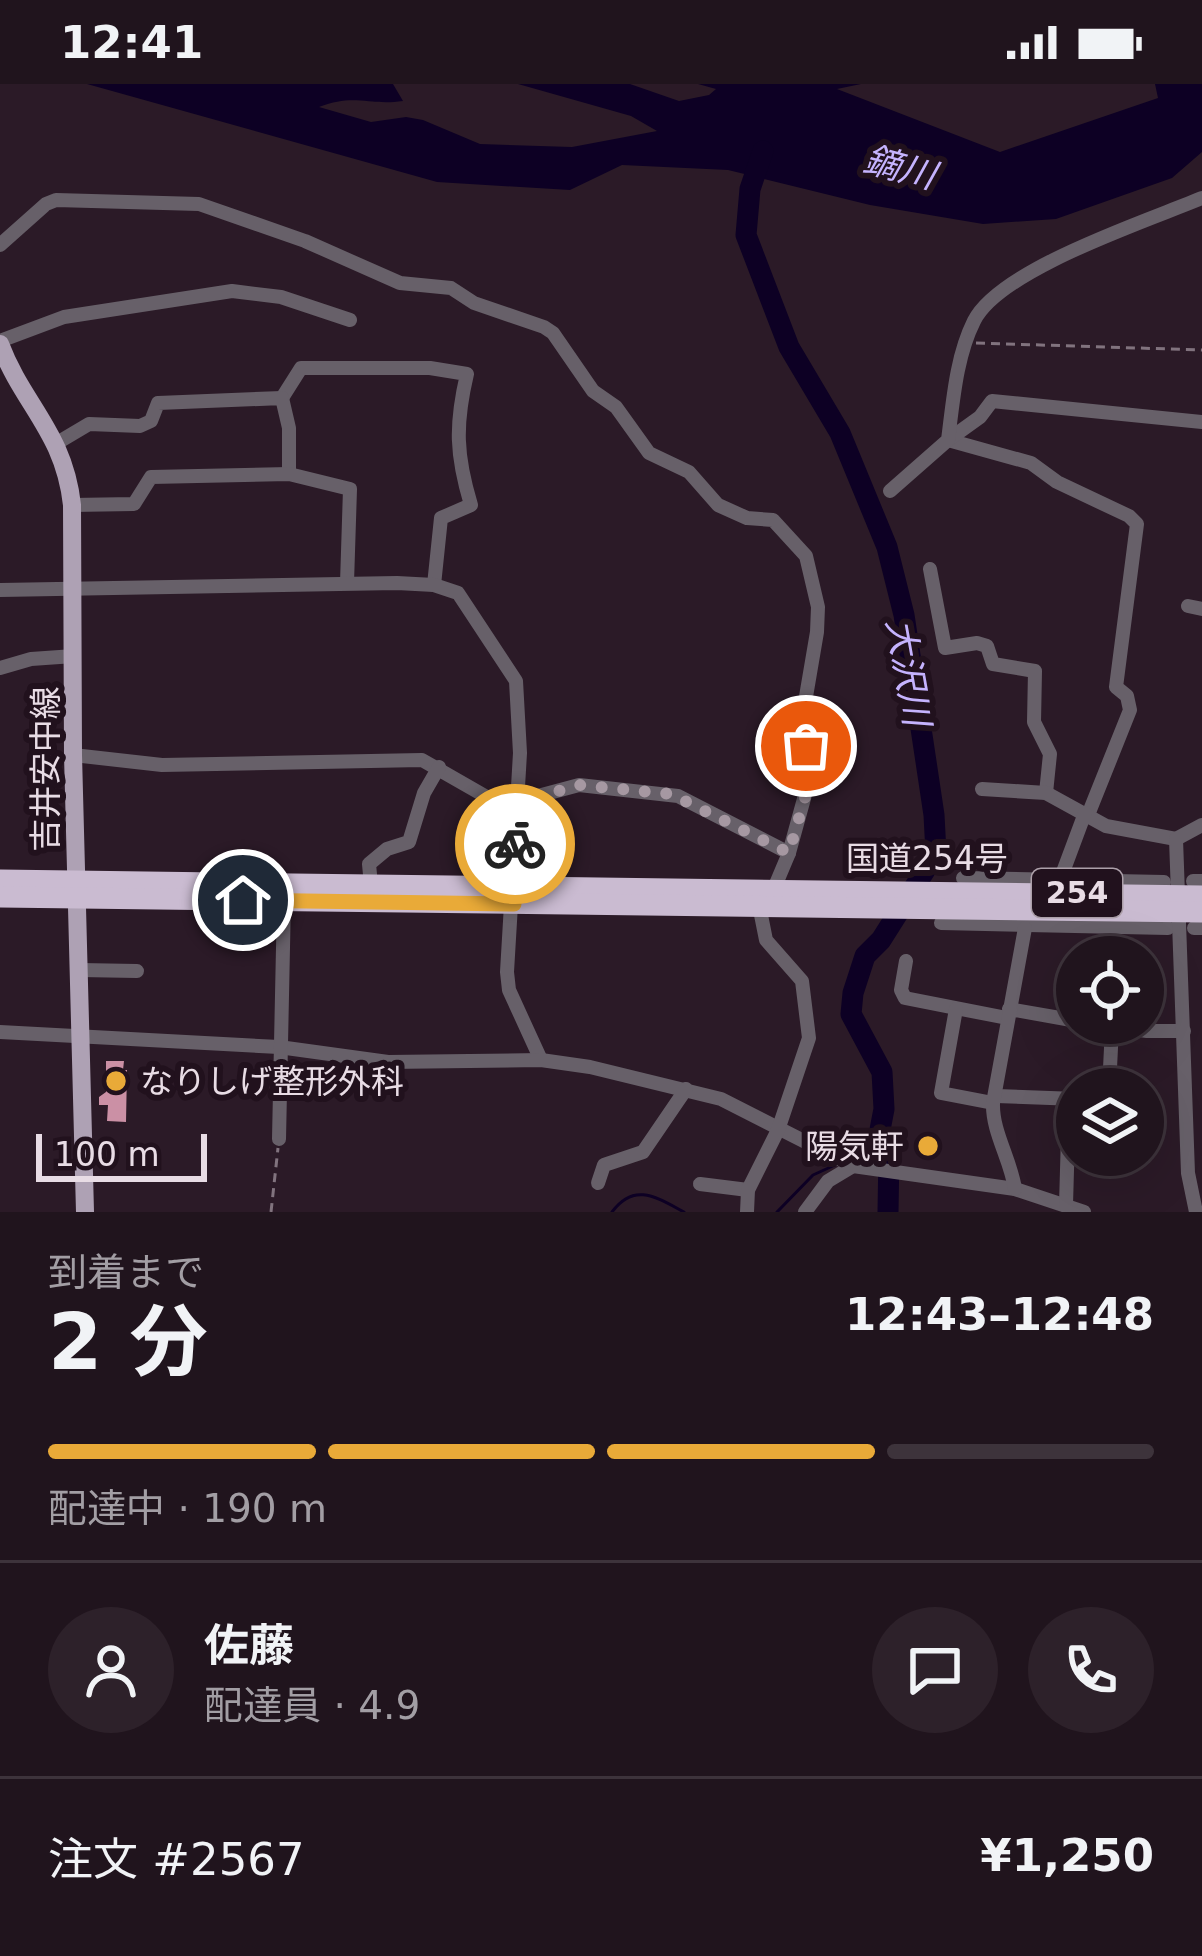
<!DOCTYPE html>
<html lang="ja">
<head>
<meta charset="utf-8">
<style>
	body { margin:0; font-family:"DejaVu Sans","Noto Sans JP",sans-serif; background:#2d212a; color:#f1f3f6; height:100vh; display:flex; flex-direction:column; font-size:45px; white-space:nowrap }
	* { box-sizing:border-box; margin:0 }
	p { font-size:39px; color:#a29ea4 }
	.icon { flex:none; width:66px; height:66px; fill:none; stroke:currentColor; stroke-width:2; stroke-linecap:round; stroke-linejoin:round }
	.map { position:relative; height:1128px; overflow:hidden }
	.panel { display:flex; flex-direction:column; background:#20141d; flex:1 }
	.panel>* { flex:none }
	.tools { position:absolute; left:1056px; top:852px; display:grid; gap:24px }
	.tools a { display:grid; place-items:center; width:108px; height:108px; border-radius:50%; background:#20141d; box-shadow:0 12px 48px #0002,0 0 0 3px #3d333b; font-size:60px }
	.scale { position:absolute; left:36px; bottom:30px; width:171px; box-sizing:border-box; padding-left:12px; border:6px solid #e8dce5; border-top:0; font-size:33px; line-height:42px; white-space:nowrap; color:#e8dce5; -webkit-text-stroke:9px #21111d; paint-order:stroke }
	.pin { position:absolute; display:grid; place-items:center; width:102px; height:102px; color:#fff; margin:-51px; border:6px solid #fff; border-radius:50%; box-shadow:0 3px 12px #0007 }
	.courier { position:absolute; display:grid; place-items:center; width:120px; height:120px; margin:-60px; border:9px solid #e9aa38; border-radius:50%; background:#fff; color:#222; box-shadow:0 3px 15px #0007 }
	.head em { font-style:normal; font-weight:700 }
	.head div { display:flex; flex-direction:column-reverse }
	.head { display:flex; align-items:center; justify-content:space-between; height:204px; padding:0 48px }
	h1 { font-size:78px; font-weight:700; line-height:90px }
	.bar { display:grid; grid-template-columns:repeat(4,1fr); gap:18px 12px; align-content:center; height:144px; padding:0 48px }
	.bar i { height:15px; border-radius:9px; background:#3d333b }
	.bar .active { background:#e9aa38 }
	.bar p { grid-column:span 4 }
	.line { display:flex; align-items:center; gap:30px; padding:0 48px; border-top:3px solid #3d333b }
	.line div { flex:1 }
	.round { display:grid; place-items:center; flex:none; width:126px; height:126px; border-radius:63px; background:#2d212a }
	.status { display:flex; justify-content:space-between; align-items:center; height:84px; padding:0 60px; background:#20141d; direction:ltr }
	.status svg { height:33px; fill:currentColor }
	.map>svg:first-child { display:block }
	.water { fill:#0d0024 }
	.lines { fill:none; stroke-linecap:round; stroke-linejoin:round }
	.stream { stroke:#0d0024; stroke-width:3 }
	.river { stroke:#0d0024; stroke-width:21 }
	.building { fill:#cb90a5 }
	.path { stroke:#81737e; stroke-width:3; stroke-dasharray:9 6; stroke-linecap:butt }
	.minor { stroke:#676069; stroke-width:14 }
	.major { stroke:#aea1b4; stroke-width:18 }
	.highway { stroke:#cabbd1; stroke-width:21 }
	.done { stroke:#a698a2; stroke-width:12; stroke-dasharray:0 21.6 }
	.route { stroke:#e9aa38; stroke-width:15 }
	.poi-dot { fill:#e9aa38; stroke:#21111d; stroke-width:4.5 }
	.labels { text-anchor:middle; stroke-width:12; stroke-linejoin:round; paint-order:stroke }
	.shield { fill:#21111d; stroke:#ac9fa9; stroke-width:3 }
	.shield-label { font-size:30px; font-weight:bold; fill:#e8dce5 }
	.street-label { font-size:33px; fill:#e8dce5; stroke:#21111d }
	.poi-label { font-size:33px; fill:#e8dce5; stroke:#21111d; text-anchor:start }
	.water-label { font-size:36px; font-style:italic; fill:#c5b3fe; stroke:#21111d }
</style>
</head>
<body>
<div class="status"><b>12:41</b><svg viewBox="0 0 49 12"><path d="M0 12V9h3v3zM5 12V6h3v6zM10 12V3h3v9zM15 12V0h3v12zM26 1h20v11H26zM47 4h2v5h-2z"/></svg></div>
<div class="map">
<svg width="1202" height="1128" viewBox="0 0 1202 1128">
	<rect width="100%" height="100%" fill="#2b1a27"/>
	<path class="water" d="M87 0H393L403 17C368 22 355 9 319 23L371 38 406 33 423 36 480 60 572 63 657 47 631 32 518 0H630L679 17 709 11 716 5 698 0H861L837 5 1000 68 1158 14 1155 0H1202V68L1172 94 1056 135 983 140 870 121 728 86 622 81 570 106 437 98Z"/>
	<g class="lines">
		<g class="stream">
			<path d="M849 1074 871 1063 879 1051"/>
			<path d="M612 1128C634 1098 656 1113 684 1128"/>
			<path d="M777 1128 813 1091 835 1081"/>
		</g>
		<path class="river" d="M763 67 750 105 746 151 789 263 840 349 887 463 904 531 934 731 936 769 881 856 865 872 853 909 851 930 882 988 884 1025 879 1051 889 1068 888 1128"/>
	</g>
	<path class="building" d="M106 977H124L123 986H127L126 1038 107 1037 108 1021H99V1013L106 1008Z"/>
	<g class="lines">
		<g class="path">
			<path d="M976 259 1202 266"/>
			<path d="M271 1128 278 1064"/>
		</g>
		<g class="minor">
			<path d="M0 161 46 120 56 116 199 120 305 157 400 199 451 204 474 219 544 243 553 249 593 307 616 323 649 369 689 388 718 421 747 434 773 436 806 472 818 523 817 548 802 636 808 681 805 711 789 769 773 807"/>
			<path d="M0 257 64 233 232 207 281 213 350 236"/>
			<path d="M282 314 301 284H430L467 290C455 341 456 371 471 421L441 434 434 501"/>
			<path d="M948 356 1031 379 1057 398 1129 432 1137 440 1116 603 1127 612 1130 626 1088 731"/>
			<path d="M948 356 980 333 992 317 1202 338"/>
			<path d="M57 359 89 340 140 342 151 337 158 319 282 314 289 344V390"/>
			<path d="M890 407 948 356C953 318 956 273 974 237 1000 185 1147 137 1202 114"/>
			<path d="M72 421 134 420 151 393 289 390 350 405 347 499"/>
			<path d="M930 485 945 564 977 559 987 562 993 580 1035 587 1034 638 1050 670 1046 709"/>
			<path d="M0 506 397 499 434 501 458 509 516 597 520 669 507 888 509 906 541 976"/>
			<path d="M1188 522 1202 525"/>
			<path d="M0 584 31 575 74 572"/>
			<path d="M73 671 162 681 422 676 485 712 508 720 579 701 678 712 789 769"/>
			<path d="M982 705 1046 709 1106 742 1176 755"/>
			<path d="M963 794 1164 798"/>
			<path d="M1060 796 1085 729"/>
			<path d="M1193 797H1202"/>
			<path d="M371 801 369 780 387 765 409 758 424 709 439 683"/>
			<path d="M941 839 1168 844"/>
			<path d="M1194 844H1202"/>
			<path d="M906 877 901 906 905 914 1007 934"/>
			<path d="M80 886 137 887"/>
			<path d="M956 925 941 1009 993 1019"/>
			<path d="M1009 925 1077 937"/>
			<path d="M1091 939 1147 947H1184"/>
			<path d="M0 948 279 963 388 978 541 976 590 983 721 1015 853 1082 1015 1105 1084 1128"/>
			<path d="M1109 1005 1112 943"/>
			<path d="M996 1012 1077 1015"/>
			<path d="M279 1055 284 816"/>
			<path d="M598 1099 604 1081 643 1068 686 1005"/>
			<path d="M700 1100 748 1106"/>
			<path d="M1015 1105C1011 1076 992 1048 993 1019L1025 844"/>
			<path d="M1066 1121 1069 1015"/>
			<path d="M747 1128 748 1106 778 1046 809 954 802 897 766 856 759 821"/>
			<path d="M805 1128 828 1097 853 1082"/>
			<path d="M1196 1128 1188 1089 1176 755 1202 741"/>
		</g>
		<path class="major" d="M0 260C23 321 64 348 72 421L73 671 85 1128"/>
		<g class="highway">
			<path d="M0 796 1202 812"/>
			<path d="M0 813 1202 828"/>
		</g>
	</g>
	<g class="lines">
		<path class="done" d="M515 760V720L579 701 671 710 789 769 806 710V662"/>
		<path class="route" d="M243 816 514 820 515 760"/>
	</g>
	<g class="poi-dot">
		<circle cx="116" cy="997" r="12"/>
		<circle cx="928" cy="1062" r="12"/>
	</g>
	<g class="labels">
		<rect class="shield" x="1032" y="785" width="90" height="48" rx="9"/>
		<g class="shield-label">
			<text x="1077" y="819">254</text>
		</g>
		<g class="street-label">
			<text transform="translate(45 685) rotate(-90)" y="12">吉井安中線</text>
			<text x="927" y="786">国道254号</text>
		</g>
		<g class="poi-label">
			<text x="140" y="1009">なりしげ整形外科</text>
			<text x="904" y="1074" text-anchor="end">陽気軒</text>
		</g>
		<g class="water-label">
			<text transform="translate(900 83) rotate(15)" y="13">鏑川</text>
			<text transform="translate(909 588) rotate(80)" y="13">大沢川</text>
		</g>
	</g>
</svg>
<div class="tools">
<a><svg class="icon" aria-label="locate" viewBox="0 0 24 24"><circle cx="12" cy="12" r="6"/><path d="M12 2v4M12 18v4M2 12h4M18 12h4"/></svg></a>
<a><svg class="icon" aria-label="layers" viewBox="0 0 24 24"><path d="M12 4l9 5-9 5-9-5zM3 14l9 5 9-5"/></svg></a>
</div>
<div class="scale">100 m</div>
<div class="pin" style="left:806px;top:662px;background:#ea580c"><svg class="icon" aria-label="bag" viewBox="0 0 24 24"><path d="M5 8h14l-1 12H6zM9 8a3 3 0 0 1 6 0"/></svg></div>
<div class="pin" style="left:243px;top:816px;background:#1f2937"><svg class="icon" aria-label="home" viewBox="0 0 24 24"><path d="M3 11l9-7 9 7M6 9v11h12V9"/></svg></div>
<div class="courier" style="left:515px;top:760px"><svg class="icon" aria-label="bike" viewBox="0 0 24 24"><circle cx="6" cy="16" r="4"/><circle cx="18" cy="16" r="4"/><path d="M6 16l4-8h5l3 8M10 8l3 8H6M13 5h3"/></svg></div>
</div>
<section class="panel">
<div class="head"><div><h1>2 分</h1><p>到着まで</p></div><em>12:43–12:48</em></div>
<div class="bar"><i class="active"></i><i class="active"></i><i class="active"></i><i></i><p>配達中 · 190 m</p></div>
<div class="line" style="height:216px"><a class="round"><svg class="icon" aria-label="person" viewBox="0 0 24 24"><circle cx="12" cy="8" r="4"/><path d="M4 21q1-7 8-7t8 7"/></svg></a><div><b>佐藤</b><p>配達員 · 4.9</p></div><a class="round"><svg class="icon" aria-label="chat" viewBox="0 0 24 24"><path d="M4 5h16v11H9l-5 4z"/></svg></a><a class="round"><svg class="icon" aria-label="phone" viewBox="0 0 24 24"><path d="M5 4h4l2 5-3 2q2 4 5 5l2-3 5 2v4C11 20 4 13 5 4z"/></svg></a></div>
<div class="line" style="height:156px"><div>注文 #2567</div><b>¥1,250</b></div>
</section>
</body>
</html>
